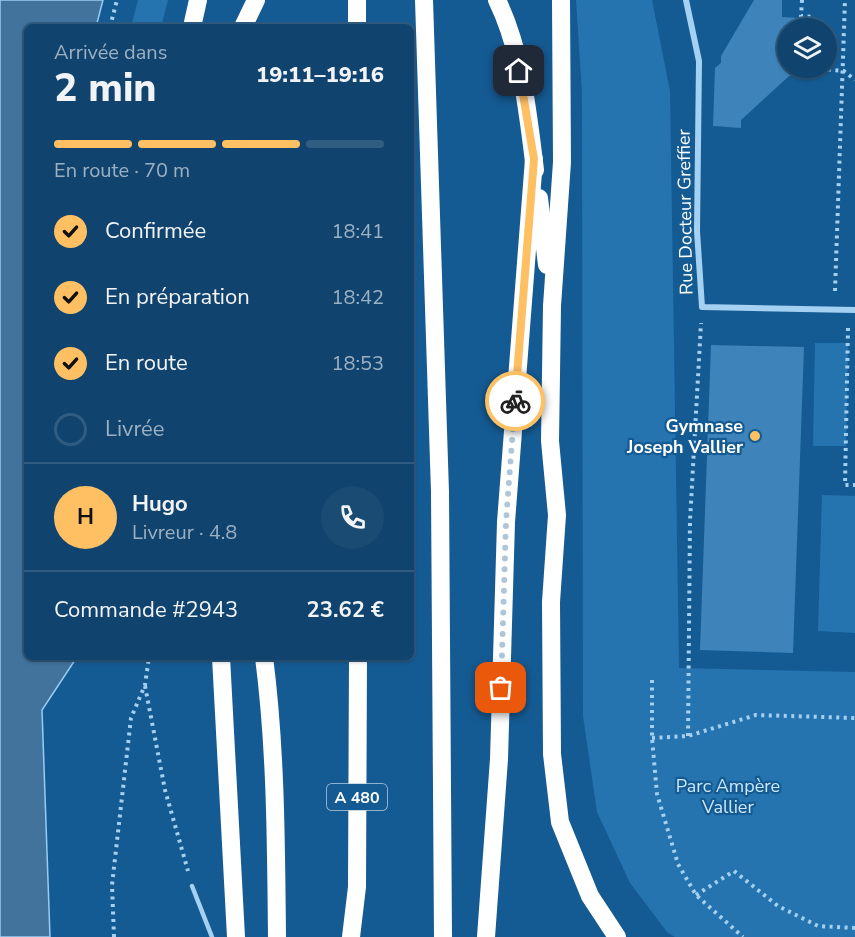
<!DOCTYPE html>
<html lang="fr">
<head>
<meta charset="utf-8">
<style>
	body { margin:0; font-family:"Nunito Sans",sans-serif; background:#194b73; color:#f1f3f6; height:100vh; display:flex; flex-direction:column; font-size:22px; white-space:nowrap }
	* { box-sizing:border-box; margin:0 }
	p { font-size:20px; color:#9cb0c2 }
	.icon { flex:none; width:33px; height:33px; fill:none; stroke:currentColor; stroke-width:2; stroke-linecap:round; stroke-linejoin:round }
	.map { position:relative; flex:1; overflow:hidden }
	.sheet { position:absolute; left:24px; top:24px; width:390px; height:636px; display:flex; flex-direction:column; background:#10446e; border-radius:9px; box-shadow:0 2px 4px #0004,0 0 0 2px #305c81 }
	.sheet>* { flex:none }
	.controls { position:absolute; left:777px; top:18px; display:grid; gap:12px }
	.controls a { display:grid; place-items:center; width:60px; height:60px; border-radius:50%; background:#10446e; box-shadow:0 2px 4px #0004,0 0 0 2px #305c81; font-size:30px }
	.pin { position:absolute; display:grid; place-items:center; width:51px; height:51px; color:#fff; margin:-26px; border-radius:12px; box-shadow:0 3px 9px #0006 }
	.courier { position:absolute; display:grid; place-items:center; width:60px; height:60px; margin:-30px; border:4px solid #ffc064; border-radius:50%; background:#fff; color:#222; box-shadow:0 2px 8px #0007 }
	.headline em { font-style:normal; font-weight:800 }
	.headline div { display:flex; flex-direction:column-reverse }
	.headline { display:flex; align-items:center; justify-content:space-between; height:102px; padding:0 30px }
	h1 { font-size:39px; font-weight:800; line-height:45px }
	.bar { display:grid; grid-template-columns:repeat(4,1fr); gap:9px 6px; align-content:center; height:72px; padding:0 30px }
	.bar i { height:8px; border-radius:4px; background:#305c81 }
	.bar .selected { background:#ffc064 }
	.bar p { grid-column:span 4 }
	.line { display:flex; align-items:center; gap:15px; padding:0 30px; border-top:2px solid #305c81 }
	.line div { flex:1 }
	.round { display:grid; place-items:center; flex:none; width:63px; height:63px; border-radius:32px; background:#194b73 }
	ol { padding:0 30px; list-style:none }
	li { display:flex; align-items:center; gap:18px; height:66px }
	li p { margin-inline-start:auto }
	li .icon { padding:6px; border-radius:50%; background:#ffc064; color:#111; stroke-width:4 }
	li:last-child { color:#9cb0c2 }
	li i { width:33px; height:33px; border:3px solid #305c81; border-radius:50% }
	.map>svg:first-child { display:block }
	.green { fill:#2574b0 }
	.water { fill:#42739c; stroke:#96cdf4; stroke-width:1.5 }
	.building { fill:#3e84bb }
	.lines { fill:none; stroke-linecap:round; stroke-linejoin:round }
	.path { stroke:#a4d0f1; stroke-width:4; stroke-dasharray:3 4.5; stroke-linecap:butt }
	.service { stroke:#a4d0f1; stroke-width:4.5 }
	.minor { stroke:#a4d0f1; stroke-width:6 }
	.motorway { stroke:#fff; stroke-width:18 }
	.done { stroke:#adc6d9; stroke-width:6; stroke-dasharray:0 10.8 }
	.route { stroke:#ffc064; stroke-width:8 }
	.poi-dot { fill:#ffc064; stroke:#155b93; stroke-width:2 }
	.labels { text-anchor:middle; stroke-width:4.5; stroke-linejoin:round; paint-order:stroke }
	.shield { fill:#155b93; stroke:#b9cedf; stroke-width:1.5 }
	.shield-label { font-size:16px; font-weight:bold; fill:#fff }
	.street-label { font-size:18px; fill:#fff; stroke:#155b93 }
	.poi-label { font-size:18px; font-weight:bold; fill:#fff; stroke:#155b93; text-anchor:end }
	.park-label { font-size:18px; fill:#cbe7fc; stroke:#155b93 }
</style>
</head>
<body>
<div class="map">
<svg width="855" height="937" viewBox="0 0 855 937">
	<rect width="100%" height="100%" fill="#155b93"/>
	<g class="green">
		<path d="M138 0H168L161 27H131Z"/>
		<path d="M576 0H652L670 91 679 668 855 672V937H675L667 932 630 883 597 812 583 716 582 93Z"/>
		<path d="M815 343H848L846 446H813Z"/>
		<path d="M822 495 855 496V633L818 631Z"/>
	</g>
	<path class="water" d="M0 0H103L96 27H27V657H77L42 710 50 937H0Z"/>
	<g class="building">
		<path d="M754 0H782V17L799 18V28H788V68H797V76H789L741 120V128L713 126 715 68 721 63V56Z"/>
		<path d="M711 345 804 347 793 653 700 650Z"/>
	</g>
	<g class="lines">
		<g class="path">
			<path d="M802 0 801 16 814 17V28"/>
			<path d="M110 27 117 0"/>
			<path d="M813 68 844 71 855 80"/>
			<path d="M835 291 845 0"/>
			<path d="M848 328 845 485H855"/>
			<path d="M652 680V738L657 794 678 864 696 895 743 937"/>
			<path d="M145 686 165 790 188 871"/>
			<path d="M688 736 690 521 701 323"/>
			<path d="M652 738 688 736 756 715 855 718"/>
			<path d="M696 895 734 871 778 906 818 926 855 928"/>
			<path d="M114 937 112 885 131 718 145 685 149 657"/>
		</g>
		<path class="service" d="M192 886 212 937"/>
		<path class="minor" d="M686 0 699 61 697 231 702 307 855 310"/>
		<g class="motorway">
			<path d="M424 0 440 492 443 937"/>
			<path d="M497 0C522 51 528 114 535 170"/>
			<path d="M561 0 562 162 552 306 550 441 557 515 551 602 552 754 560 822 590 896 617 937"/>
			<path d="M192 27 198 0"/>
			<path d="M243 27 256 0"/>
			<path d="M357 27V0"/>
			<path d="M539 198 547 265"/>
			<path d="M221 657 236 937"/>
			<path d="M264 657C276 750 276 844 277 937"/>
			<path d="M351 937 357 887 358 657"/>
			<path d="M486 937 499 759 506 522 534 159"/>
		</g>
	</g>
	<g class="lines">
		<path class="done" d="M501 688 506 522 515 401"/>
		<path class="route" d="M515 401 534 159 519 71"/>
	</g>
	<circle class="poi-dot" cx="755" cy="436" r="6"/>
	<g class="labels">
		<rect class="shield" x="327" y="784" width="60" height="26" rx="4.5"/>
		<g class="shield-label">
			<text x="357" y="803">A 480</text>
		</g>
		<g class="street-label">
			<text transform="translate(685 212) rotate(-91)" y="6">Rue Docteur Greffier</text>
		</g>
		<g class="poi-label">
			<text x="743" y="432">Gymnase<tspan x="743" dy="21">Joseph Vallier</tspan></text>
		</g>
		<g class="park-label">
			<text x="728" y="792">Parc Ampère<tspan x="728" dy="21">Vallier</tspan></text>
		</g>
	</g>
</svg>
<div class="controls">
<a><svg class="icon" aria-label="layers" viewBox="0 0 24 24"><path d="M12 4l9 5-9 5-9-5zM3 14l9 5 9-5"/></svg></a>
</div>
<div class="pin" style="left:501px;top:688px;background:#ea580c"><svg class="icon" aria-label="bag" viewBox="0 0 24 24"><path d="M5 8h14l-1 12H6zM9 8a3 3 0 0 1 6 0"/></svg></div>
<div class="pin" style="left:519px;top:71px;background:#1f2937"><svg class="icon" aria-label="home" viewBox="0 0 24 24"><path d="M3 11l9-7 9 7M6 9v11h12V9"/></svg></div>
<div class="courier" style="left:515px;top:401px"><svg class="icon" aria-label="bike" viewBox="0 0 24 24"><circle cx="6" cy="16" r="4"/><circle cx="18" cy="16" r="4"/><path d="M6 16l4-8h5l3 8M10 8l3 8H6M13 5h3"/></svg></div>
<section class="sheet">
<div class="headline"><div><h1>2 min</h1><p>Arrivée dans</p></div><em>19:11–19:16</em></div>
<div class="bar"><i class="selected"></i><i class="selected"></i><i class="selected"></i><i></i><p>En route · 70 m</p></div>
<ol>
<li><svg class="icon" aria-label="check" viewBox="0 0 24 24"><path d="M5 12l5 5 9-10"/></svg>Confirmée<p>18:41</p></li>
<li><svg class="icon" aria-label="check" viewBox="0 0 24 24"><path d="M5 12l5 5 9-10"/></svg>En préparation<p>18:42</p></li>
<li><svg class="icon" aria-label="check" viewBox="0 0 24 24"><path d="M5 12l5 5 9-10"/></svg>En route<p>18:53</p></li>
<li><i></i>Livrée</li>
</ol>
<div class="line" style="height:108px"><b class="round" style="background:#ffc064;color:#111">H</b><div><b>Hugo</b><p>Livreur · 4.8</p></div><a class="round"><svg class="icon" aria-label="phone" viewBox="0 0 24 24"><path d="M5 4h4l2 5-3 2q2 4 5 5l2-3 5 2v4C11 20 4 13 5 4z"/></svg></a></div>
<div class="line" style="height:78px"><div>Commande #2943</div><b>23.62 €</b></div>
</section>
</div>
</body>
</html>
